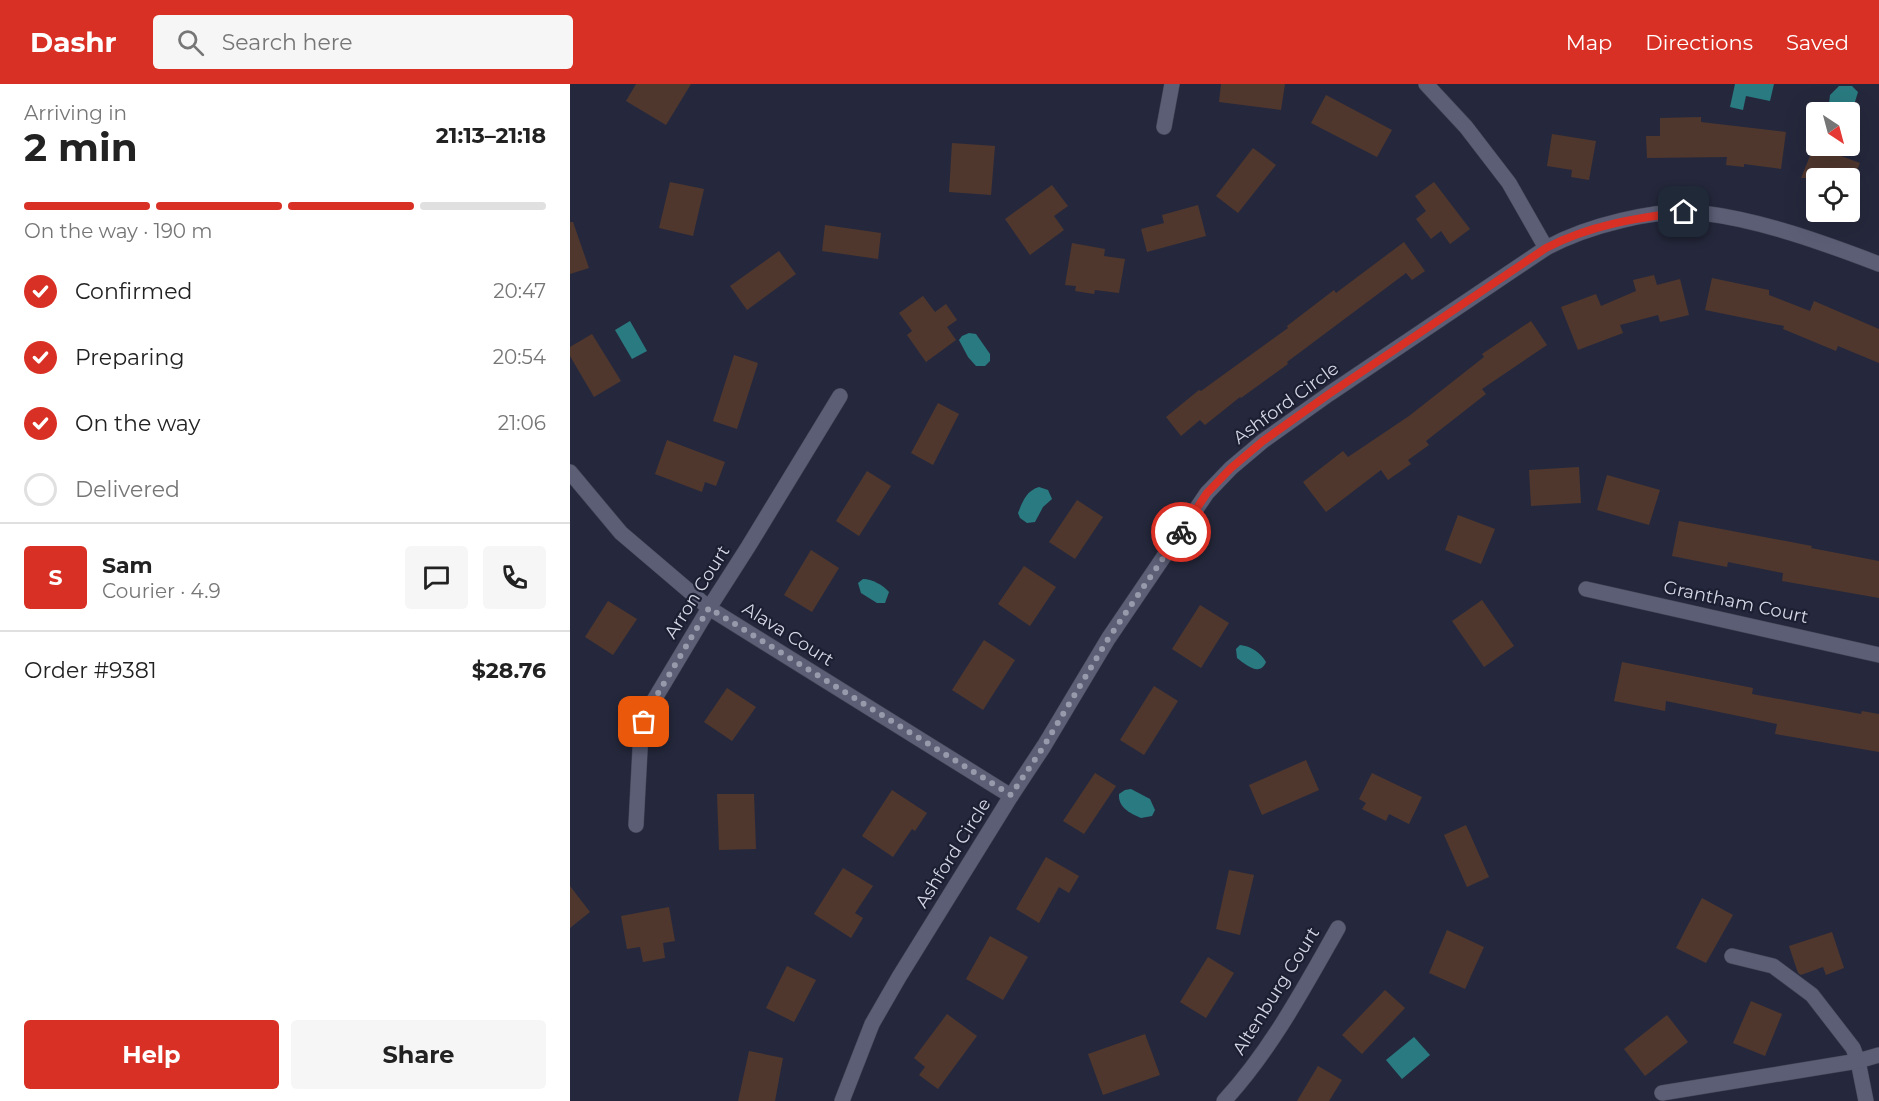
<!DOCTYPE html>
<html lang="en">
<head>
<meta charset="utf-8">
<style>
	body { margin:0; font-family:Montserrat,sans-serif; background:#f6f6f6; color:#222; height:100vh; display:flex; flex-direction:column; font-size:22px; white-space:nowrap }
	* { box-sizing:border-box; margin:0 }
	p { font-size:20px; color:#767676 }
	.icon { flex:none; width:33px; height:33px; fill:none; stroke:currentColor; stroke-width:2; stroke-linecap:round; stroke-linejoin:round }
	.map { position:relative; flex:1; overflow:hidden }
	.sheet { display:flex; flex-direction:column; background:#fff; width:570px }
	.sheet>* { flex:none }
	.needle { width:39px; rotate:144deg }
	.tools { position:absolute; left:1236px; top:18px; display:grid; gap:12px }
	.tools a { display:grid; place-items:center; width:54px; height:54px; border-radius:6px; background:#fff; box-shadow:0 6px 24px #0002; font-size:30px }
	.pin { position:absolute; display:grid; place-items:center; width:51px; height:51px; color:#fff; margin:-26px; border-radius:12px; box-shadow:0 3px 9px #0006 }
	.courier { position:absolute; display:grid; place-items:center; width:60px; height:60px; margin:-30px; border:4px solid #d93025; border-radius:50%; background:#fff; color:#222; box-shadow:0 2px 8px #0007 }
	.headline em { font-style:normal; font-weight:700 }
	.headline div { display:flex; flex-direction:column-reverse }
	.headline { display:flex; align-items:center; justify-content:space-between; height:102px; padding:0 24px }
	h1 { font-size:39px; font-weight:700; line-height:45px }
	.bar { display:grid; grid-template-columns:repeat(4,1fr); gap:9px 6px; align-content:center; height:72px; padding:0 24px }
	.bar i { height:8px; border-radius:4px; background:#e0e0e0 }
	.bar .active { background:#d93025 }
	.bar p { grid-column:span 4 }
	.line { display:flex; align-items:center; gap:15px; padding:0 24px; border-top:2px solid #e0e0e0 }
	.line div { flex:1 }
	.round { display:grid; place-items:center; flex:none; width:63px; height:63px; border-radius:6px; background:#f6f6f6 }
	ol { padding:0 24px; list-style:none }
	li { display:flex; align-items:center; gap:18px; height:66px }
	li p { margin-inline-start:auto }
	li .icon { padding:6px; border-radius:50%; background:#d93025; color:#fff; stroke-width:4 }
	li:last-child { color:#767676 }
	li i { width:33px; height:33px; border:3px solid #e0e0e0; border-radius:50% }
	.cta { display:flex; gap:12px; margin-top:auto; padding:12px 24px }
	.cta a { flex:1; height:69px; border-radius:6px; background:#d93025; color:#fff; font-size:24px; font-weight:700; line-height:69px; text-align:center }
	.cta a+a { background:#f6f6f6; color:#222 }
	header { display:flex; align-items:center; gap:36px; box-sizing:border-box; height:84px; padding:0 30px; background:#d93025; color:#fff }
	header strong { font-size:28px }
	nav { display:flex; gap:33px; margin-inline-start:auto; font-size:21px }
	.search { width:420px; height:54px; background:#f6f6f6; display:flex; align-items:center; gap:15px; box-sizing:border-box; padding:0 21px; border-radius:6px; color:#767676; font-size:22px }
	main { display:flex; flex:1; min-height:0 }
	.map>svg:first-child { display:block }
	.water { fill:#297b81 }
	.building { fill:#4f372e }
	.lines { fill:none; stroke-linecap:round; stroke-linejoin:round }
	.minor-casing { stroke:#424455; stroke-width:16 }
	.minor { stroke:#5b5e75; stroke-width:15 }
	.done { stroke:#979aaa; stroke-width:6; stroke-dasharray:0 10.8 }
	.route { stroke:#d93025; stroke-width:8 }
	.labels { text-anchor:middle; stroke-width:4.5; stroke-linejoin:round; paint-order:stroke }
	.street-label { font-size:18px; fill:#d5d7e5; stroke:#1c1e32 }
</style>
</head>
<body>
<header>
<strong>Dashr</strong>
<div class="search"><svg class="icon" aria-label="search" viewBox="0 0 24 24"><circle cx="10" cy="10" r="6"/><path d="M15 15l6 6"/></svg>Search here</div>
<nav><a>Map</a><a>Directions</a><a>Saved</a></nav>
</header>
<main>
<section class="sheet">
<div class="headline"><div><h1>2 min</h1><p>Arriving in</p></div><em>21:13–21:18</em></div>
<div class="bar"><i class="active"></i><i class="active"></i><i class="active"></i><i></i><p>On the way · 190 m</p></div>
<ol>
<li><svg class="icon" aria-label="check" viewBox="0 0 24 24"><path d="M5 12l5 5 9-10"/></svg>Confirmed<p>20:47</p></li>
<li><svg class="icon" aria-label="check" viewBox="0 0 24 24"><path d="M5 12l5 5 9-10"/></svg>Preparing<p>20:54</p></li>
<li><svg class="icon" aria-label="check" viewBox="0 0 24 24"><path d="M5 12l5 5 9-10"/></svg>On the way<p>21:06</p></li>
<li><i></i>Delivered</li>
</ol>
<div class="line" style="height:108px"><b class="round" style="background:#d93025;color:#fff">S</b><div><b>Sam</b><p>Courier · 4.9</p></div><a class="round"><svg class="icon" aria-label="chat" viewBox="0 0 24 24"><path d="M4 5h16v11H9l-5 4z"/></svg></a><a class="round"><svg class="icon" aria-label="phone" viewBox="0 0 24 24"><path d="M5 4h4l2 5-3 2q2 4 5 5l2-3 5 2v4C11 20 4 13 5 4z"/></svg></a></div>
<div class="line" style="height:78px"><div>Order #9381</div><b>$28.76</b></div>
<div class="cta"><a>Help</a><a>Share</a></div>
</section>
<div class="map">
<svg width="1309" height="1017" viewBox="0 0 1309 1017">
	<rect width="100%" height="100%" fill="#25283c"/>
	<g class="water">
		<path d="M1165 0H1204L1200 17 1176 12 1173 26 1160 23Z"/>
		<path d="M1269 2H1282L1288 8 1280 34V28H1258L1260 11Z"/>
		<path d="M60 237 77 267 62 275 45 246Z"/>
		<path d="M399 249 406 250 420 270V277L415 282H406L398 273 389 256 392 252Z"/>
		<path d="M469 403 478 406 482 415 473 423 465 438 457 439 450 434 448 429C453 417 456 407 469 403Z"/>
		<path d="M293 495C302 495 313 501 319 508L315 519H307L291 509 288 499Z"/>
		<path d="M670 561C681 562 691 569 696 578 690 593 676 581 667 574L666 565Z"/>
		<path d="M561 705 580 715 585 726 582 732 571 734C559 729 548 723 549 710L555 706Z"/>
		<path d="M844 953 860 971 832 995 816 976Z"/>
	</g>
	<g class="building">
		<path d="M66 0H121L96 41 56 17Z"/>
		<path d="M651 0H715L711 26 649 18Z"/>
		<path d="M756 11 822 46 807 73 741 39Z"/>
		<path d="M1131 33V38L1216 48 1211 85 1174 80V83L1156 81 1157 73 1077 74 1076 52H1090V34Z"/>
		<path d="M982 50 1026 57 1019 96 1001 93 1002 86 977 82Z"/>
		<path d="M382 59 425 62 421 111 379 108Z"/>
		<path d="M1244 62 1290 79 1284 94H1231Z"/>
		<path d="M683 64 706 81 668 129 646 112Z"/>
		<path d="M100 98 134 105 123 152 89 144Z"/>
		<path d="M864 98 900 145 880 160 871 147 861 155 846 135 856 127 845 112Z"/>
		<path d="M482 101 498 122 484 132 494 146 460 171 435 135Z"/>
		<path d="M628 121 636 152 577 168 571 145 594 139 592 131Z"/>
		<path d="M0 138H3L19 184 0 190Z"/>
		<path d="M255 141 311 149 308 175 252 167Z"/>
		<path d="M834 158 855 187 842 196 836 189 717 278 718 280 671 314 670 313 635 341 630 336 611 352 596 333 629 306 631 307 718 244 717 242 764 206 766 209Z"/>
		<path d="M502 159 535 165 534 172 555 175 549 209 525 206 524 210 505 207 506 202 495 201Z"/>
		<path d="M209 167 226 190 177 226 160 202Z"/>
		<path d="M1084 191 1087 201 1110 195 1119 231 1090 238 1088 231 1050 241 1053 249 1008 266 991 223 1026 210 1031 222 1066 207 1063 196Z"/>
		<path d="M1142 194 1199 206V211L1240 227 1244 217 1309 245V279L1268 262 1266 267 1213 245 1214 242 1135 226Z"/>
		<path d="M353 212 365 228 376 220 387 236 377 243 386 256 356 278 337 251 342 247 329 229Z"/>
		<path d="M961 237 977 261 912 305 916 310 856 357 859 361 838 376 841 380 818 396 811 386 756 428 733 398 773 367 778 373 839 332 914 273 912 270Z"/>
		<path d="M22 250 51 297 24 313 0 272V263Z"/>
		<path d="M164 271 188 279 167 345 143 337Z"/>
		<path d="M368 319 389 330 363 381 341 369Z"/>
		<path d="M97 356 155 378 146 402 135 398 132 408 85 390Z"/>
		<path d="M1009 383 1011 419 961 422 959 386Z"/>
		<path d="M297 387 321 402 289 452 266 437Z"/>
		<path d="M1037 391 1090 406 1079 441 1027 426Z"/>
		<path d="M507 416 533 433 505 475 479 458Z"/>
		<path d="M888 431 925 445 911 480 875 466Z"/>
		<path d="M1109 437 1242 462 1241 464 1309 477V514L1212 497 1213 489 1158 478 1157 483 1102 472Z"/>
		<path d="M241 466 269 484 242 528 214 511Z"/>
		<path d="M454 482 486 503 460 542 428 520Z"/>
		<path d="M912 516 944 562 914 583 882 537Z"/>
		<path d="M38 517 67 535 43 571 15 553Z"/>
		<path d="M630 521 659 539 631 584 602 565Z"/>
		<path d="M414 556 445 576 413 626 382 606Z"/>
		<path d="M1052 578 1183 604 1182 610 1291 630 1292 627 1309 630V668L1205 650 1207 640 1096 617 1095 627 1044 617Z"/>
		<path d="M584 602 608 617 574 671 550 656Z"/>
		<path d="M157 604 186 623 162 657 134 638Z"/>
		<path d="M736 676 749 706 692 731 679 701Z"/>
		<path d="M525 689 546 702 514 750 493 737Z"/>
		<path d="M802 689 852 713 839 740 819 730 816 737 792 725 796 719 789 715Z"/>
		<path d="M322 706 357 729 345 747 342 745 323 773 292 752Z"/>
		<path d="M147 710H184L186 765 149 766Z"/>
		<path d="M896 741 919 793 897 803 874 751Z"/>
		<path d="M476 773 509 792 499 809 489 803 469 839 446 825Z"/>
		<path d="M273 784 303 802 285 829 293 834 281 854 244 830Z"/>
		<path d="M659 786 684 791 670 851 646 845Z"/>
		<path d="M0 802 20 828 0 844Z"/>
		<path d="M1132 814 1163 831 1136 879 1106 864Z"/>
		<path d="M99 823 105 857 93 859 95 874 73 878 70 863 57 865 51 832Z"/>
		<path d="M877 846 914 863 895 905 859 889Z"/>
		<path d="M1262 848 1274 884 1256 891 1253 883 1231 891 1228 889 1219 862Z"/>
		<path d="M420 852 458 873 433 916 396 895Z"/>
		<path d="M638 873 664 889 636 934 610 918Z"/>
		<path d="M217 882 246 896 224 938 196 924Z"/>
		<path d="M815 906 835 924 792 970 772 951Z"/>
		<path d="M1181 917 1212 930 1195 972 1163 959Z"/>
		<path d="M377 930 407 952 368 1005 349 991 355 983 344 974Z"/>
		<path d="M1097 931 1118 958 1075 992 1054 965Z"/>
		<path d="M575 950 590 991 533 1011 518 970Z"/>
		<path d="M179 967 213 974 205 1017H168Z"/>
		<path d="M748 982 772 996 759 1017H727Z"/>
	</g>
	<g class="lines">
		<defs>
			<g id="minor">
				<path d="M856 0 896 43 939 99 976 164"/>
				<path d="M594 43 602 0"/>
				<path d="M0 388 51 449 139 524 441 712"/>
				<path d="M1016 505 1309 571"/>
				<path d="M66 741 71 647 81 621 139 524 178 463 270 312"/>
				<path d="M1162 872 1203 882 1242 911 1283 964 1288 977 1296 1017"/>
				<path d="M1092 1009 1288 977 1309 971"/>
				<path d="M272 1017 302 940 329 893 441 712 474 662 538 555 637 409 661 384 693 357 759 310 976 164C1017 142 1085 124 1132 129 1191 136 1254 159 1309 180"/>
				<path d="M654 1017C701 966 734 904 768 844"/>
			</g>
		</defs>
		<use href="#minor" class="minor-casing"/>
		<use href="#minor" class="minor"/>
	</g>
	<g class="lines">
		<path class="done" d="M74 638 81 621 139 524 441 711 474 662 538 555 611 448"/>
		<path class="route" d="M611 448 637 409 661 384 693 357 759 310 976 164C1020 141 1066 134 1114 128"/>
	</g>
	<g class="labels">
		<g class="street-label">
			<text transform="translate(716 319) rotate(-36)" y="6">Ashford Circle</text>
			<text transform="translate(127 508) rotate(-58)" y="6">Arron Court</text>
			<text transform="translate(1166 518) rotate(12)" y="6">Grantham Court</text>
			<text transform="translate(218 550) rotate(32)" y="6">Alava Court</text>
			<text transform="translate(383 769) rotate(-58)" y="6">Ashford Circle</text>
			<text transform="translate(706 907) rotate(-58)" y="6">Altenburg Court</text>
		</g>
	</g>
</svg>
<div class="tools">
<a><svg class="needle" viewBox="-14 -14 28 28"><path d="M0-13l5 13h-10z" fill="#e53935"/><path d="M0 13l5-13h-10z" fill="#767676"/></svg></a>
<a><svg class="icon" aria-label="locate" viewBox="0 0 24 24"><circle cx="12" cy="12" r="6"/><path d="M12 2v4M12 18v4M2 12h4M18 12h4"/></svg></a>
</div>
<div class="pin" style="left:74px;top:638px;background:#ea580c"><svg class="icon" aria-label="bag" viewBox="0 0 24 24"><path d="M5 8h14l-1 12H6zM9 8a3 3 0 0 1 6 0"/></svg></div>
<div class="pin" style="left:1114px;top:128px;background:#1f2937"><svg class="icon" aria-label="home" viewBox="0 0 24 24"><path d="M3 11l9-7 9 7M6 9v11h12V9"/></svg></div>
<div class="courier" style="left:611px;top:448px"><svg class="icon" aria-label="bike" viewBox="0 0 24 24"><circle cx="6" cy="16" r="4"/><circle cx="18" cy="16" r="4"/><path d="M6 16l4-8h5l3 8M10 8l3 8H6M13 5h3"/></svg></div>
</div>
</main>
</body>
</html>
